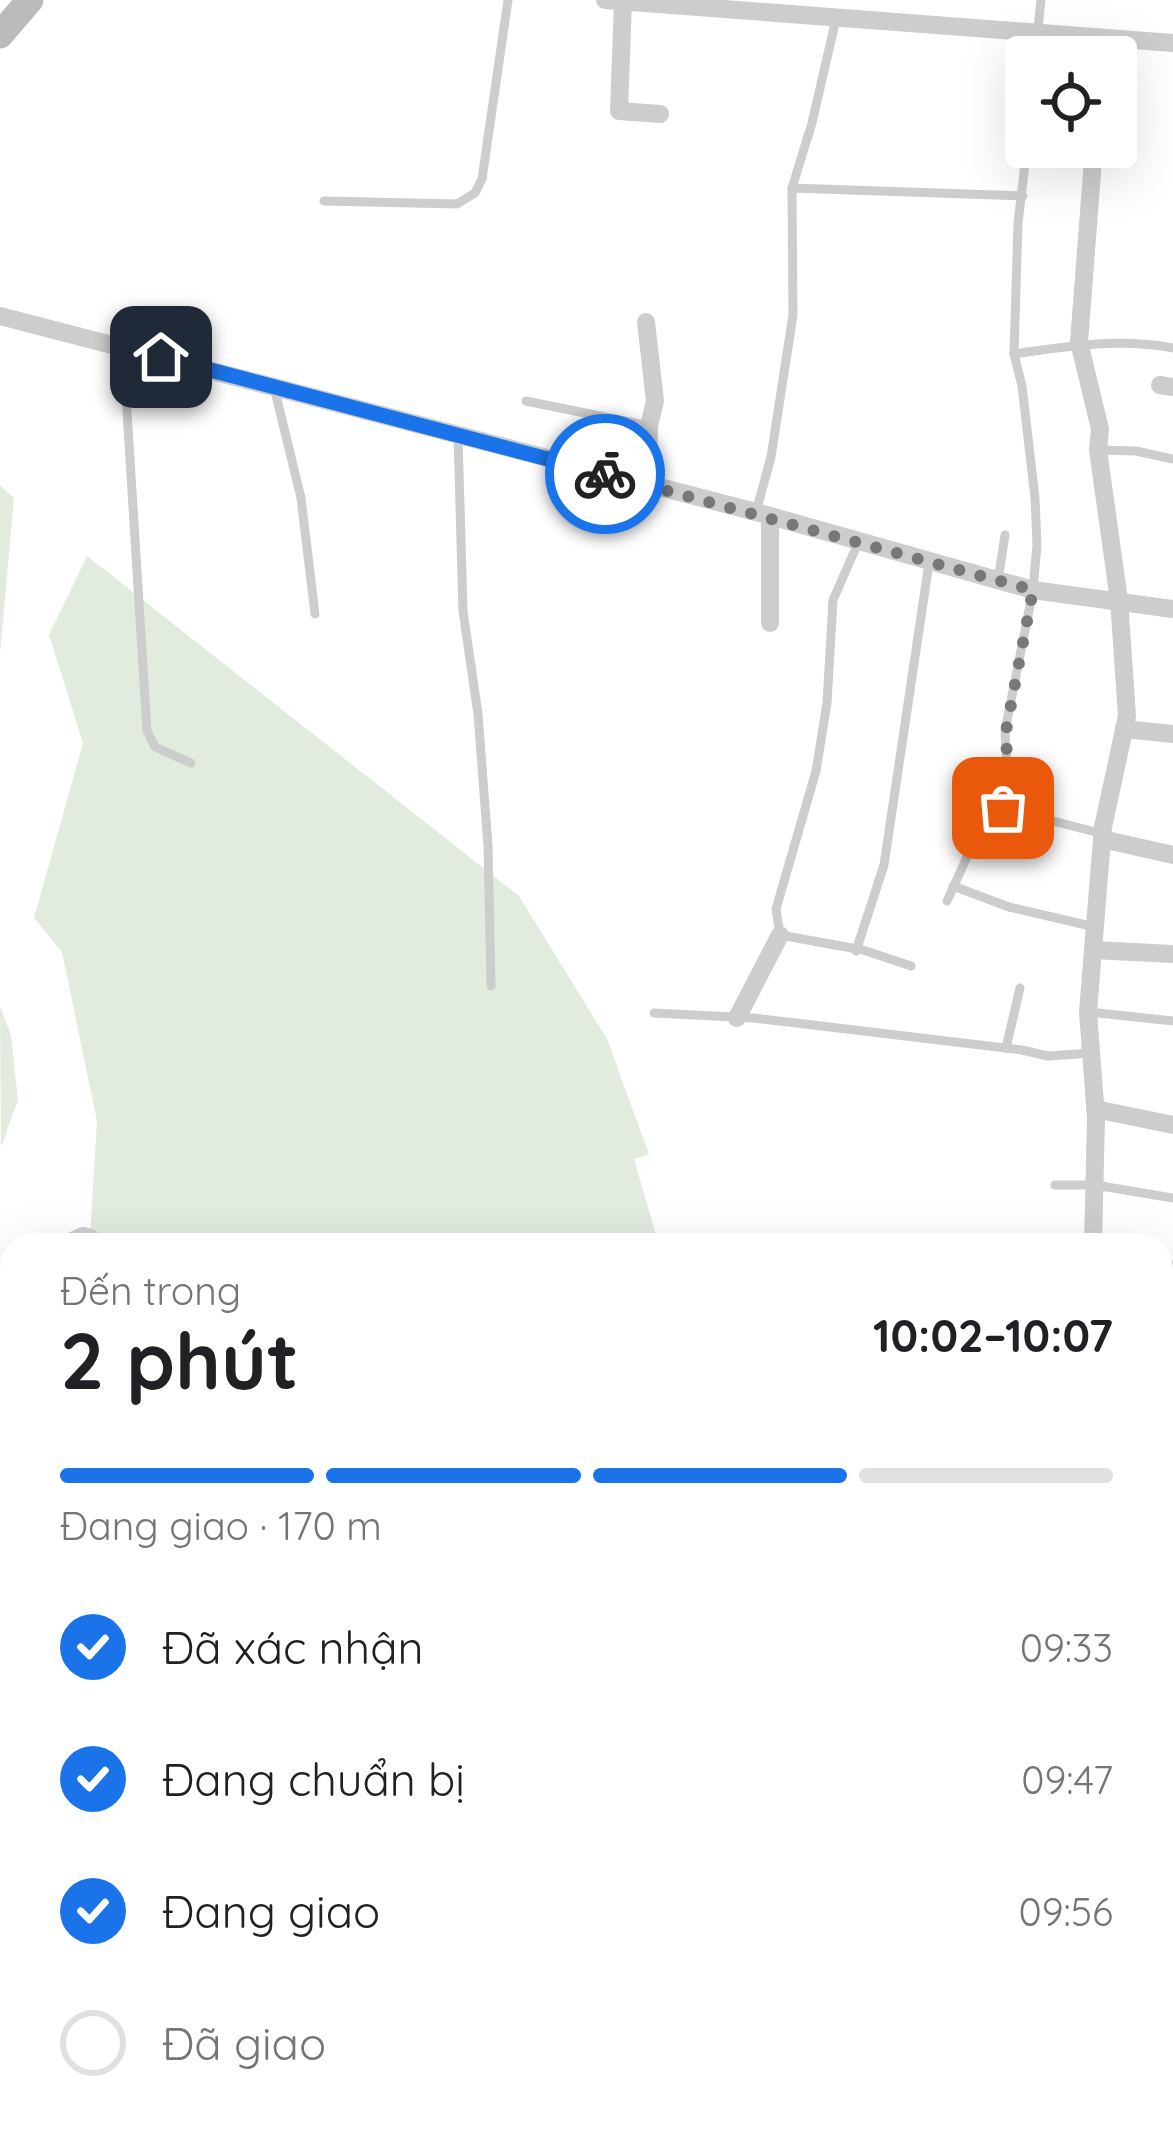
<!DOCTYPE html>
<html lang="vi">
<head>
<meta charset="utf-8">
<style>
	body { margin:0; font-family:Quicksand,sans-serif; background:#f2f2f2; color:#202124; height:100vh; display:flex; flex-direction:column; font-size:45px; white-space:nowrap }
	* { box-sizing:border-box; margin:0 }
	p { font-size:39px; color:#757577 }
	.icon { flex:none; width:66px; height:66px; fill:none; stroke:currentColor; stroke-width:2; stroke-linecap:round; stroke-linejoin:round }
	.map { position:relative; flex:1; overflow:hidden }
	.panel { position:absolute; left:0px; top:1233px; width:1173px; height:903px; display:flex; flex-direction:column; background:#fff; border-radius:36px 36px 0 0; box-shadow:0 12px 48px #0002 }
	.panel>* { flex:none }
	.buttons { position:absolute; left:1005px; top:36px; display:grid; gap:24px }
	.buttons a { display:grid; place-items:center; width:132px; height:132px; border-radius:12px; background:#fff; box-shadow:0 12px 48px #0002; font-size:60px }
	.pin { position:absolute; display:grid; place-items:center; width:102px; height:102px; color:#fff; margin:-51px; border-radius:24px; box-shadow:0 6px 18px #0006 }
	.courier { position:absolute; display:grid; place-items:center; width:120px; height:120px; margin:-60px; border:9px solid #1a73e8; border-radius:50%; background:#fff; color:#222; box-shadow:0 3px 15px #0007 }
	.overview em { font-style:normal; font-weight:700 }
	.overview div { display:flex; flex-direction:column-reverse }
	.overview { display:flex; align-items:center; justify-content:space-between; height:204px; padding:0 60px }
	h1 { font-size:78px; font-weight:700; line-height:90px }
	.bar { display:grid; grid-template-columns:repeat(4,1fr); gap:18px 12px; align-content:center; height:144px; padding:0 60px }
	.bar i { height:15px; border-radius:9px; background:#e0e0e0 }
	.bar .selected { background:#1a73e8 }
	.bar p { grid-column:span 4 }
	ol { padding:0 60px; list-style:none }
	li { display:flex; align-items:center; gap:36px; height:132px }
	li p { margin-inline-start:auto }
	li .icon { padding:12px; border-radius:50%; background:#1a73e8; color:#fff; stroke-width:4 }
	li:last-child { color:#757577 }
	li i { width:66px; height:66px; border:6px solid #e0e0e0; border-radius:50% }
	.map>svg:first-child { display:block }
	.green { fill:#e1ecdf }
	.lines { fill:none; stroke-linecap:round; stroke-linejoin:round }
	.stream { stroke:#ccd4eb; stroke-width:6 }
	.lane { stroke:#cdcdcd; stroke-width:9 }
	.street { stroke:#cdcdcd; stroke-width:18 }
	.secondary { stroke:#bababa; stroke-width:27 }
	.done { stroke:#787878; stroke-width:12; stroke-dasharray:0 21.6 }
	.route { stroke:#1a73e8; stroke-width:15 }
</style>
</head>
<body>
<div class="map">
<svg width="1173" height="2134" viewBox="0 0 1173 2134">
	<rect width="100%" height="100%" fill="#fff"/>
	<g class="green">
		<path d="M0 486 14 498 0 654Z"/>
		<path d="M87 556 519 896 607 1039 649 1154 634 1159 659 1245H76L90 1237 97 1121 62 952 34 918 83 743 49 635Z"/>
		<path d="M0 1007 11 1035 18 1100 1 1147Z"/>
		<path d="M12 1276V1729L0 1649V1282Z"/>
		<path d="M1161 1658 1173 1660V2134H1090V2124H1161Z"/>
	</g>
	<g class="lines">
		<path class="stream" d="M605 2124 606 2134"/>
		<g class="lane">
			<path d="M1035 57 1041 0"/>
			<path d="M792 188 1023 196"/>
			<path d="M324 201 457 204 475 193 482 179 508 0"/>
			<path d="M123 347 147 731 155 747 191 763"/>
			<path d="M1014 354C1067 346 1120 338 1173 348"/>
			<path d="M274 387 301 498 315 614"/>
			<path d="M526 401 649 426"/>
			<path d="M458 436 463 611 478 714 488 846 491 986"/>
			<path d="M1098 450 1136 451 1173 459"/>
			<path d="M756 512 771 457 793 315 792 188 812 123 836 19"/>
			<path d="M858 543 833 600 827 703 816 771 776 909 780 935 863 950 911 966"/>
			<path d="M998 581 1005 535"/>
			<path d="M1003 808 1103 834"/>
			<path d="M953 886 1009 907 1095 927"/>
			<path d="M947 901 967 857 1003 808 1008 785 1005 731 1033 590 1037 545 1035 498 1022 386 1014 354 1018 223 1027 147"/>
			<path d="M856 951 884 865 929 563"/>
			<path d="M1089 1012 1173 1021"/>
			<path d="M654 1013 754 1018 1022 1050 1048 1056 1091 1053"/>
			<path d="M1006 1048 1020 988"/>
			<path d="M1055 1185H1095L1173 1198"/>
			<path d="M1161 1263 1173 1265"/>
			<path d="M1161 1381 1173 1384"/>
			<path d="M1161 1432 1173 1437"/>
		</g>
		<g class="street">
			<path d="M605 0 1173 43"/>
			<path d="M623 1 619 111 660 114"/>
			<path d="M0 316 756 512 1033 590 1173 609"/>
			<path d="M646 322 655 401 649 426 648 485"/>
			<path d="M1160 385 1173 387"/>
			<path d="M770 623V516"/>
			<path d="M1124 729 1173 734"/>
			<path d="M1102 839 1173 855"/>
			<path d="M1093 950 1173 954"/>
			<path d="M737 1018 780 935"/>
			<path d="M1095 1109 1173 1125"/>
			<path d="M64 1245 83 1236 90 1238 93 1245"/>
			<path d="M1093 1245 1096 1117 1088 1012 1103 827 1127 716 1119 600 1098 450 1100 429 1079 342 1094 147"/>
			<path d="M0 1279 12 1272"/>
			<path d="M1161 1512 1173 1514"/>
			<path d="M1161 1575 1173 1577"/>
			<path d="M0 1641 12 1721"/>
			<path d="M1161 1656 1173 1657"/>
			<path d="M0 1820 12 1812"/>
			<path d="M0 1853 12 1867"/>
			<path d="M235 2124 242 2134"/>
			<path d="M114 2134 126 2124"/>
			<path d="M1090 2134V2124"/>
		</g>
		<path class="secondary" d="M0 35 30 0"/>
	</g>
	<g class="lines">
		<path class="done" d="M605 474 1033 590 1006 731 1008 785 1003 808"/>
		<path class="route" d="M161 357 605 474"/>
	</g>
</svg>
<div class="buttons">
<a><svg class="icon" aria-label="locate" viewBox="0 0 24 24"><circle cx="12" cy="12" r="6"/><path d="M12 2v4M12 18v4M2 12h4M18 12h4"/></svg></a>
</div>
<div class="pin" style="left:1003px;top:808px;background:#ea580c"><svg class="icon" aria-label="bag" viewBox="0 0 24 24"><path d="M5 8h14l-1 12H6zM9 8a3 3 0 0 1 6 0"/></svg></div>
<div class="pin" style="left:161px;top:357px;background:#1f2937"><svg class="icon" aria-label="home" viewBox="0 0 24 24"><path d="M3 11l9-7 9 7M6 9v11h12V9"/></svg></div>
<div class="courier" style="left:605px;top:474px"><svg class="icon" aria-label="bike" viewBox="0 0 24 24"><circle cx="6" cy="16" r="4"/><circle cx="18" cy="16" r="4"/><path d="M6 16l4-8h5l3 8M10 8l3 8H6M13 5h3"/></svg></div>
<section class="panel">
<div class="overview"><div><h1>2 phút</h1><p>Đến trong</p></div><em>10:02–10:07</em></div>
<div class="bar"><i class="selected"></i><i class="selected"></i><i class="selected"></i><i></i><p>Đang giao · 170 m</p></div>
<ol>
<li><svg class="icon" aria-label="check" viewBox="0 0 24 24"><path d="M5 12l5 5 9-10"/></svg>Đã xác nhận<p>09:33</p></li>
<li><svg class="icon" aria-label="check" viewBox="0 0 24 24"><path d="M5 12l5 5 9-10"/></svg>Đang chuẩn bị<p>09:47</p></li>
<li><svg class="icon" aria-label="check" viewBox="0 0 24 24"><path d="M5 12l5 5 9-10"/></svg>Đang giao<p>09:56</p></li>
<li><i></i>Đã giao</li>
</ol>
</section>
</div>
</body>
</html>
